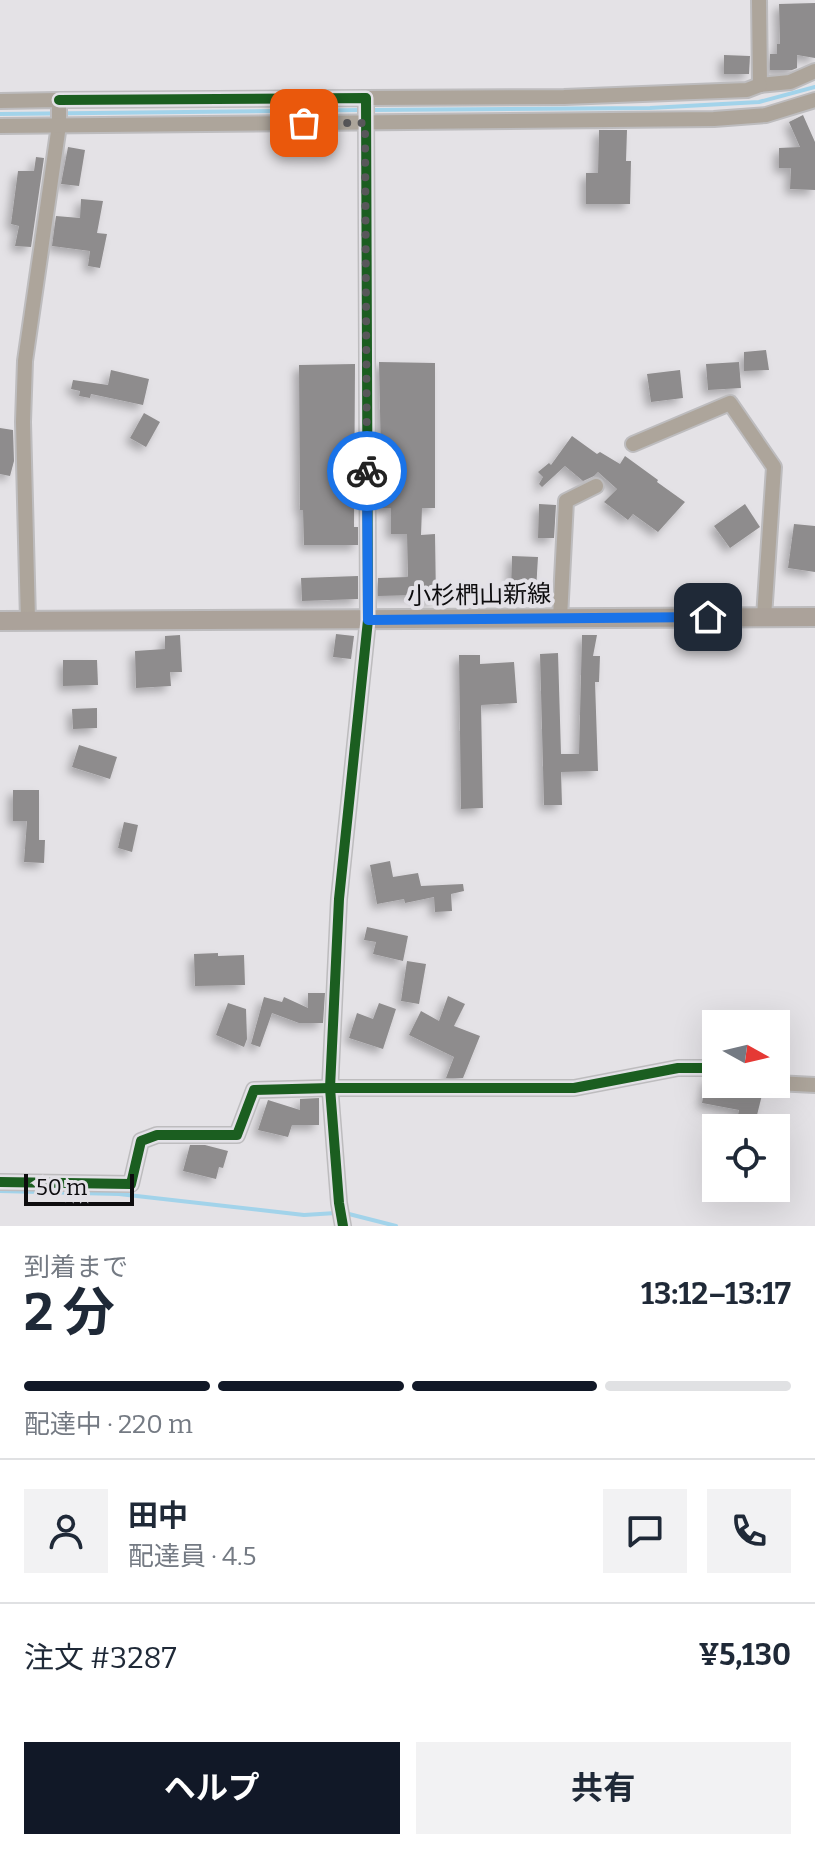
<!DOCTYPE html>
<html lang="ja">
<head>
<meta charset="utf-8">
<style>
	body { margin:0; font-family:Bitter,"Noto Sans JP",serif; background:#f2f2f3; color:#1f2937; height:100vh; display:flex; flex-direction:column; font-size:30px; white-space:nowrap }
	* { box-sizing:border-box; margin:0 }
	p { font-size:26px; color:#747a83 }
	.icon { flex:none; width:44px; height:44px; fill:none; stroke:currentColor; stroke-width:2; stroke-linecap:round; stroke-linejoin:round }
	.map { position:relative; height:1226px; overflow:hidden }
	.sheet { display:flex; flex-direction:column; background:#fff; flex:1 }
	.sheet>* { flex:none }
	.needle { width:52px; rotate:98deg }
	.tools { position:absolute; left:702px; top:1010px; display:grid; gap:16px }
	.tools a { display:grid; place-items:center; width:88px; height:88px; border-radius:0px; background:#fff; box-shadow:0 8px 32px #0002; font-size:40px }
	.scale { position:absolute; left:24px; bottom:20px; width:110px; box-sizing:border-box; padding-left:8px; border:4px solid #0d0c0e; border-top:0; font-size:22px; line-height:28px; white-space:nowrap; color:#0d0c0e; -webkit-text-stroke:6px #e3e1e7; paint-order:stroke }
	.pin { position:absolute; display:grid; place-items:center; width:68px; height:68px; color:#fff; margin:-34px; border-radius:16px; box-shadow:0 4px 12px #0006 }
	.courier { position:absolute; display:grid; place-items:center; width:80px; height:80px; margin:-40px; border:6px solid #1a73e8; border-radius:50%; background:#fff; color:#222; box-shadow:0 2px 10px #0007 }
	.head em { font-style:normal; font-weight:700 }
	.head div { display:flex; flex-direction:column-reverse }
	.head { display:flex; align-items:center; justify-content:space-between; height:136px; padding:0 24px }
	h1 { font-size:52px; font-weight:700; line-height:60px }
	.bar { display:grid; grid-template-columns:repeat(4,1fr); gap:12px 8px; align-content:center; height:96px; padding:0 24px }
	.bar i { height:10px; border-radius:6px; background:#e0e1e3 }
	.bar .selected { background:#111827 }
	.bar p { grid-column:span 4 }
	.line { display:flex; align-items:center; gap:20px; padding:0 24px; border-top:2px solid #e0e1e3 }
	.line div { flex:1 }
	.round { display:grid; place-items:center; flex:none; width:84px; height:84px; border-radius:0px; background:#f2f2f3 }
	.cta { display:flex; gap:16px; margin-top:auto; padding:16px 24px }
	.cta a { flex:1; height:92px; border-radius:0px; background:#111827; color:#fff; font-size:32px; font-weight:700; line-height:92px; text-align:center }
	.cta a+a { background:#f2f2f3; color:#1f2937 }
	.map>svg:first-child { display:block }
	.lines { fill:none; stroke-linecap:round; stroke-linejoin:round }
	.stream { stroke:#a2d3ea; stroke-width:4 }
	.building { fill:#8e8c8d; filter:url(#shadow) }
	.minor-casing { stroke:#bdbcbe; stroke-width:18 }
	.secondary-casing { stroke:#bdbcbe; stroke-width:22 }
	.minor { stroke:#ada59b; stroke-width:14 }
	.secondary { stroke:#aba29a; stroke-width:18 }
	.cycleway-casing { stroke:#e3e1e7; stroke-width:15 }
	.cycleway { stroke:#1b5e20; stroke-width:10 }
	.done { stroke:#58575a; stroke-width:8; stroke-dasharray:0 14.4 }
	.route { stroke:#1a73e8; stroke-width:10 }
	.labels { text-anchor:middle; stroke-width:8; stroke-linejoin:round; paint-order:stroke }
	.street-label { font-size:24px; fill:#0d0c0e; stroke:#e3e1e7 }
</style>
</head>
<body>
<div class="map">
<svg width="815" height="1226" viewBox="0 0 815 1226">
	<defs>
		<filter id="shadow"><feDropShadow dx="-5" dy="5" stdDeviation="4" flood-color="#0004"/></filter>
	</defs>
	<rect width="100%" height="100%" fill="#e4e2e6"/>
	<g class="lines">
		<g class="stream">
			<path d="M370 110 650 108 759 102 815 87"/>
			<path d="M0 114 362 110"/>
			<path d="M0 1191 119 1194 304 1215 336 1213"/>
			<path d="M345 1213 396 1226"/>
		</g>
	</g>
	<g class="building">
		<path d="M815 3V58L797 55V68L792 70H770V54H777V44H780L779 4Z"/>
		<path d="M724 55 750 56 749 74H724Z"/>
		<path d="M803 115 815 142V190L790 189 791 168H779V148L800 147 789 122Z"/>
		<path d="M599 130H627L626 161H631L630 204H586V173H598Z"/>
		<path d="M68 147 85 150 79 186 61 184Z"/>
		<path d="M36 157 44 158 31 247 15 246 19 226 11 224 18 171H34Z"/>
		<path d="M81 199 103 201 97 233 107 234 100 268 88 266 90 251 52 246 56 216 80 218Z"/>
		<path d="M766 350 769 370 744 371V352Z"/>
		<path d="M379 362 435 363V508H422L421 535 435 534 436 600H418V595L378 596V578L408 577 407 534H391V508H382Z"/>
		<path d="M739 362 741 388 708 390 706 364Z"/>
		<path d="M355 364 354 527H358V545H304L303 510H300L299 365Z"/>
		<path d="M111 370 149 379 143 405 91 394 90 398 79 396 80 391 71 389 73 380 108 385Z"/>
		<path d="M680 370 683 398 651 402 647 374Z"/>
		<path d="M144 413 160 422 146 447 130 438Z"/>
		<path d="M0 428 13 430 14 461 10 476 0 474Z"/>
		<path d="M572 436 597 454 600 452 620 464 625 456 658 480 657 482 685 502 658 532 633 514 628 520 604 502 617 489 598 472 594 476 583 481 565 466 542 487 539 484 543 477 538 472 549 463 551 465Z"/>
		<path d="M539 504 556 505 554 538H538Z"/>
		<path d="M745 504 760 527 730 548 714 526Z"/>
		<path d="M794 524 815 526V572L788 568Z"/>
		<path d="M512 556 538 557 536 590 511 589Z"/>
		<path d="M358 576V599L302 601 301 578Z"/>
		<path d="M336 634 354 636 351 659 333 657Z"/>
		<path d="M180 635 182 672H170L171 686 136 688 135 651 165 649V636Z"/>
		<path d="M582 635H597L593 656H600L599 682H595L598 771 561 772 562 805H544L540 654 558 653 561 754H579Z"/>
		<path d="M459 655H480V664L514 662 517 703 481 705 483 808 461 809Z"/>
		<path d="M63 660H97L98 685 63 686Z"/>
		<path d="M97 708V728L73 729 72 709Z"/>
		<path d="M79 745 117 757 110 779 72 767Z"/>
		<path d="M13 790H39V840H45L44 863 24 862 27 821H13Z"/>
		<path d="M124 822 138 825 132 852 118 848Z"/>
		<path d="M390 861 393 877 418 873 421 886 463 884 464 891 451 894 452 911 435 912 434 897 405 903 404 899 377 904 370 865Z"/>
		<path d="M367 927 408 936 403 961 373 954 376 942 364 940Z"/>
		<path d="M218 953V956L244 955 245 985 195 986 194 954Z"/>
		<path d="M407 961 426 964 419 1004 401 1001Z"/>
		<path d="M308 993H325L323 1023H299L272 1013 260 1047 251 1044 264 997 282 1002 284 997 308 1008Z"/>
		<path d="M448 996 465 1004 454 1026 480 1036 463 1078H446L454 1057 409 1035 421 1011 439 1021Z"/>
		<path d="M228 1003 246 1009 247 1039 244 1047 216 1035Z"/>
		<path d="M379 1003 396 1009 383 1049 349 1038 357 1013 373 1019Z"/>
		<path d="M707 1078 716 1080V1084H729V1087L762 1095 756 1119 738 1115 739 1110 702 1103Z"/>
		<path d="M319 1098V1125H292L288 1137 258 1130 268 1100 300 1110V1099Z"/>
		<path d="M190 1145H205L228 1151 223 1168 219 1167 216 1179 183 1171Z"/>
	</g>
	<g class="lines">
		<defs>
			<g id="minor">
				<path d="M759 0 760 85 790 82 815 71"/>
				<path d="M366 98 564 97 747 90 760 85"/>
				<path d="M59 100 366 98 368 620 339 899 330 1088 339 1203 343 1226"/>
				<path d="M0 101 59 100V125L25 361 23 422 28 620"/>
				<path d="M0 126 714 119 766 115 815 100"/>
				<path d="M633 444 730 403 774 467 764 617"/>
				<path d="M560 618 566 501 596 486"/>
				<path d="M776 1083 815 1085"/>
				<path d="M0 1182 131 1184 141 1141 157 1135H237L254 1090 330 1088H574L678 1068H706L716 1070"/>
			</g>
			<path id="secondary" d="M0 621 815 617"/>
		</defs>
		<use href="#minor" class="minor-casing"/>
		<use href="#secondary" class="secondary-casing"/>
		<use href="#minor" class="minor"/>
		<use href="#secondary" class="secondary"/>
		<defs>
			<g id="cycleway">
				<path d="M59 100 366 98 368 620 339 899 330 1088 339 1203 343 1226"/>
				<path d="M0 1182 131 1184 141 1141 157 1135H237L254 1090 330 1088H574L678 1068H706L716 1070"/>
			</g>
		</defs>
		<use href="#cycleway" class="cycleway-casing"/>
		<use href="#cycleway" class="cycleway"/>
	</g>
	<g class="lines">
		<path class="done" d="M304 123H365L367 471"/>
		<path class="route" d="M367 471 368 620 708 617"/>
	</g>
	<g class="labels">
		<g class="street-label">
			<text transform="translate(479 595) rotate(-1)" y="8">小杉椚山新線</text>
		</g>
	</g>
</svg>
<div class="tools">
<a><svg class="needle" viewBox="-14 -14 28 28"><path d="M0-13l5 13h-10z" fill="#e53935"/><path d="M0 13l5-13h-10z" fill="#747a83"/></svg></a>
<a><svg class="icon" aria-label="locate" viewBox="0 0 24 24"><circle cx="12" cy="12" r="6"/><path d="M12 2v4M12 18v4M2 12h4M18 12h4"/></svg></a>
</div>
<div class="scale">50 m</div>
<div class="pin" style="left:304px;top:123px;background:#ea580c"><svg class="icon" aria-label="bag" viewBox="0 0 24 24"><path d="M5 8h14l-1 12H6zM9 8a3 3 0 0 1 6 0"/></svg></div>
<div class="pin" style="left:708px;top:617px;background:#1f2937"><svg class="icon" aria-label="home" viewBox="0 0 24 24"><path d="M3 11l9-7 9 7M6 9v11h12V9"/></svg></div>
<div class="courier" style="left:367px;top:471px"><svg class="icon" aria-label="bike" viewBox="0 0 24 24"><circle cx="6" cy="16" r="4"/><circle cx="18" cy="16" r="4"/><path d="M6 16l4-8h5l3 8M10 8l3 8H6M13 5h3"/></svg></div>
</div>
<section class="sheet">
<div class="head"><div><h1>2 分</h1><p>到着まで</p></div><em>13:12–13:17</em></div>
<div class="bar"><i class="selected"></i><i class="selected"></i><i class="selected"></i><i></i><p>配達中 · 220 m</p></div>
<div class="line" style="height:144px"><a class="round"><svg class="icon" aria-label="person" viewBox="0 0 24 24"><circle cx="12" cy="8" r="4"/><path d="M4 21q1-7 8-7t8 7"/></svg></a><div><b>田中</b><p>配達員 · 4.5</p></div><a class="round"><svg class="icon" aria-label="chat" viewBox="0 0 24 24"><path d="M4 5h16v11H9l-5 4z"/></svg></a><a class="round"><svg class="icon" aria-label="phone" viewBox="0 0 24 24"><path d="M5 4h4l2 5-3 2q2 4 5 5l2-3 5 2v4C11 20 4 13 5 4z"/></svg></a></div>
<div class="line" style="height:104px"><div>注文 #3287</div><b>¥5,130</b></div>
<div class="cta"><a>ヘルプ</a><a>共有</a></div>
</section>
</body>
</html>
